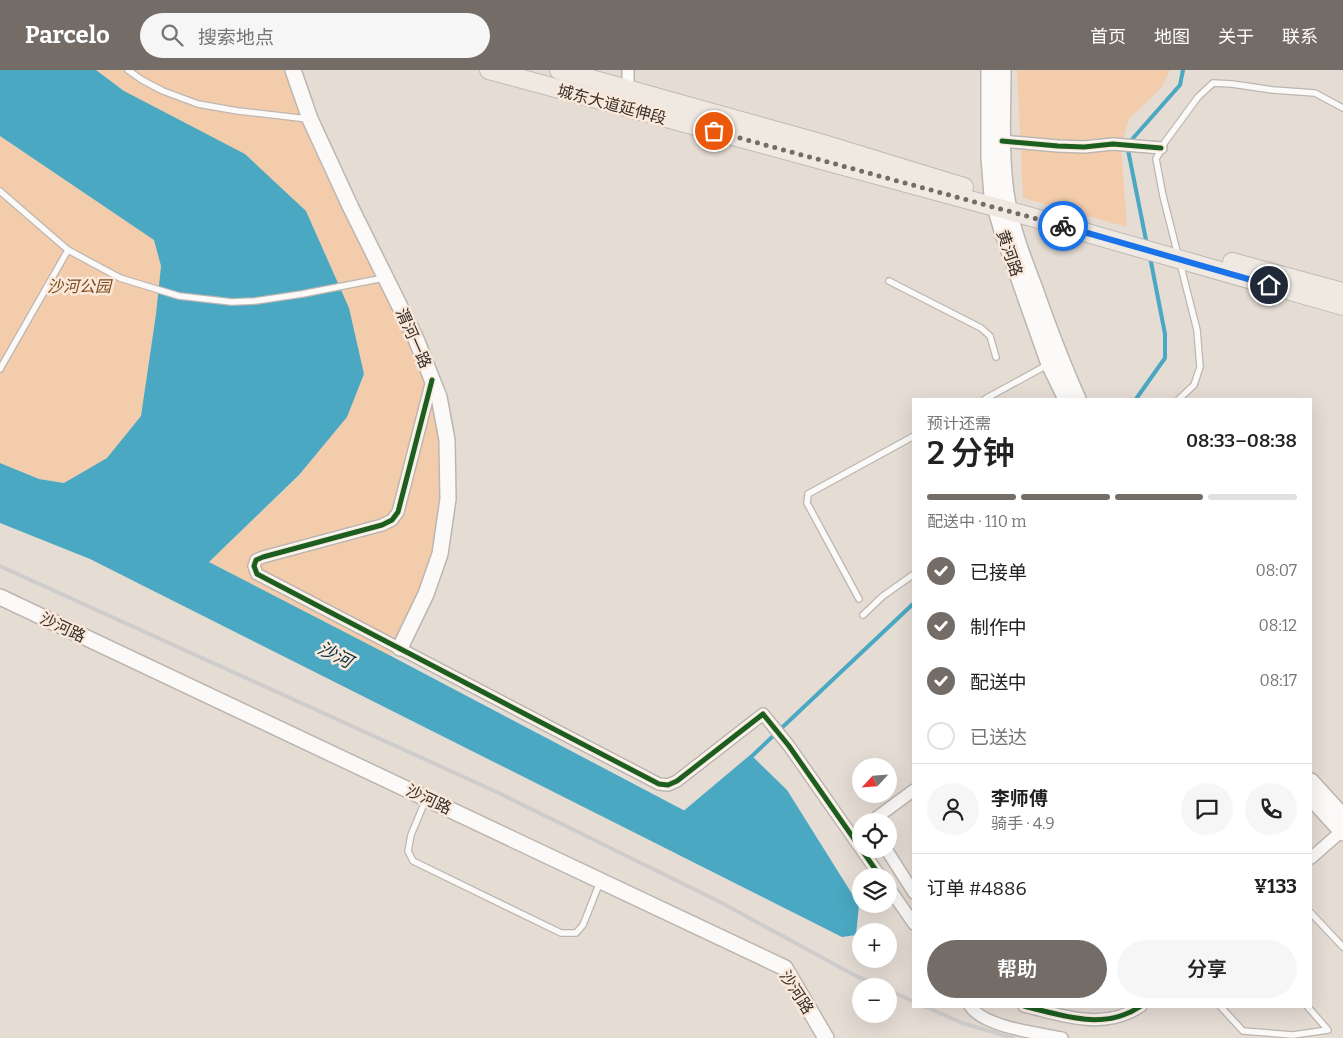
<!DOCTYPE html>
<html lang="zh">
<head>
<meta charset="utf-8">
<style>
	body { margin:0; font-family:Bitter,"Noto Sans SC",serif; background:#f6f6f6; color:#222; height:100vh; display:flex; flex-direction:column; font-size:19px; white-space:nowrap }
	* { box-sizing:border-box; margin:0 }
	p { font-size:16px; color:#767676 }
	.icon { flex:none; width:28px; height:28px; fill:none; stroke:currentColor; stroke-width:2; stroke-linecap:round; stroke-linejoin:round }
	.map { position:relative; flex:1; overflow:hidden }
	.details { position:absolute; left:912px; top:328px; width:400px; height:610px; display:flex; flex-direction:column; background:#fff; border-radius:0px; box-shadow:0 5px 20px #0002 }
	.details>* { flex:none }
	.needle { width:32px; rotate:244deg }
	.controls { position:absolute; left:852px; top:688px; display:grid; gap:10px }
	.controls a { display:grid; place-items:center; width:45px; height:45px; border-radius:50%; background:#fff; box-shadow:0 5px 20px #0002; font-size:25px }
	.pin { position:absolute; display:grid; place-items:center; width:42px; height:42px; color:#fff; margin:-21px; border:2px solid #fff; border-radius:50%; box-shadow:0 1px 5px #0007 }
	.courier { position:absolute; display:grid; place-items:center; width:50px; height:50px; margin:-25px; border:4px solid #1a73e8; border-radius:50%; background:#fff; color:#222; box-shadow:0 1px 6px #0007 }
	.headline em { font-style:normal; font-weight:600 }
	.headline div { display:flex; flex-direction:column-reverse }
	.headline { display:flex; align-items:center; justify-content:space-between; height:85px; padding:0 15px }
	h1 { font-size:32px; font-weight:600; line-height:38px }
	.bar { display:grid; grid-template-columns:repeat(4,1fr); gap:8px 5px; align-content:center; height:60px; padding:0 15px }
	.bar i { height:6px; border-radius:4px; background:#e0e0e0 }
	.bar .active { background:#746c66 }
	.bar p { grid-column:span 4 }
	.line { display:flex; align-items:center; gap:12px; padding:0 15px; border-top:1px solid #e0e0e0 }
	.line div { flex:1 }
	.round { display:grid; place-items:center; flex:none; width:52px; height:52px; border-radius:26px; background:#f6f6f6 }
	ol { padding:0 15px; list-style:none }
	li { display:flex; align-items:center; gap:15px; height:55px }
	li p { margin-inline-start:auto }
	li .icon { padding:5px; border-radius:50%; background:#746c66; color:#fff; stroke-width:4 }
	li:last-child { color:#767676 }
	li i { width:28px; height:28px; border:2px solid #e0e0e0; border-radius:50% }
	.action { display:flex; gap:10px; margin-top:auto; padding:10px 15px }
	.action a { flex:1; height:58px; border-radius:30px; background:#746c66; color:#fff; font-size:20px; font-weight:600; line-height:58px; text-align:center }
	.action a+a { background:#f6f6f6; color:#222 }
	header { display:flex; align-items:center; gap:30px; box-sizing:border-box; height:70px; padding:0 25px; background:#746c66; color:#fff }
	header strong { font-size:24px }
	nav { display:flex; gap:28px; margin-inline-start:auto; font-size:18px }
	.search { width:350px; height:45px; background:#f6f6f6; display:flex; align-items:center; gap:12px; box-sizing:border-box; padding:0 18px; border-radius:28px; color:#767676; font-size:19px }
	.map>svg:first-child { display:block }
	.green { fill:#f3ccac }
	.water { fill:#4aa8c2 }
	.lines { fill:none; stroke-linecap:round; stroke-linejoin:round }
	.stream { stroke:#4aa8c2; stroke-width:4 }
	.lane-casing { stroke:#bdb6b0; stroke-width:8 }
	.street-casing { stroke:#bdb6b0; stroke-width:14 }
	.secondary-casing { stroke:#bdb6b0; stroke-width:18 }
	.primary-casing { stroke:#bebab6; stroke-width:20 }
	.lane { stroke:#fbfaf9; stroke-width:5.5 }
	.street { stroke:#fbfaf9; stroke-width:11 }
	.secondary { stroke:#fbfaf9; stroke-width:15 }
	.primary { stroke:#efe9e2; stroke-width:18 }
	.rail { stroke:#cfcdcb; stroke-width:4 }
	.cycleway-casing { stroke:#fae8da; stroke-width:8 }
	.cycleway { stroke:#1b5e20; stroke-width:5 }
	.done { stroke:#746c66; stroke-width:5; stroke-dasharray:0 9 }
	.route { stroke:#1a73e8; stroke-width:6 }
	.labels { text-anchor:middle; stroke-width:5; stroke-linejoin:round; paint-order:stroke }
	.street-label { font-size:16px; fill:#37302b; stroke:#fae8da }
	.park-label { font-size:16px; font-style:italic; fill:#7b4a1d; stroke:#fae8da }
	.water-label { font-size:18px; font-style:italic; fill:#003143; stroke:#fae8da }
</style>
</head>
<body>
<header>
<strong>Parcelo</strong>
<div class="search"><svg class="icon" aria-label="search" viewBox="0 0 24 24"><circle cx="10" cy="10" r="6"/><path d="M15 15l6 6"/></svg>搜索地点</div>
<nav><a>首页</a><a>地图</a><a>关于</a><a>联系</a></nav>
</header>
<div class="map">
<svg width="1343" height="968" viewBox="0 0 1343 968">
	<rect width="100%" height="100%" fill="#e5dcd4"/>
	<g class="green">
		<path d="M96 0H287L426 311 442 370V425L437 467 422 520 391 586 209 492 300 405 124 21Z"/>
		<path d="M1017 0H1170L1162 17 1129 49 1121 77 1127 157 1023 128Z"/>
		<path d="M0 66 154 170 161 196 156 244 141 346 107 388 64 413 39 409 0 393Z"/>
	</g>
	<path class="water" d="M0 0H96L124 21 245 84 306 141 349 238 364 304 347 347 299 405 209 492 391 586 687 742 752 686 787 720 859 835 856 865 842 867 90 489 0 453V393L39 409 64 413 107 388 141 346 156 244 161 196 154 170 0 66Z"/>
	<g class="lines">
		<g class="stream">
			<path d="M1147 175 1127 75 1180 15 1183 0"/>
			<path d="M1136 329 1165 288V264L1150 187"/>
			<path d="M683 744 752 686 914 533"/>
		</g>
		<defs>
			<g id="lane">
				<path d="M128 0 142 10 163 21 198 34 238 41 308 49"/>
				<path d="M0 121 68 180 120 208 179 226 232 232 255 231 302 224 384 208"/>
				<path d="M889 211 981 258 990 266 996 287"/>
				<path d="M0 299 68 180"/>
				<path d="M985 329 1049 294"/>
				<path d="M1179 329 1194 315 1200 297 1197 260 1163 126 1156 89 1165 72 1198 27 1213 13 1232 14 1273 20 1315 23 1343 38"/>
				<path d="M859 529 807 433 808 424 914 366"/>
				<path d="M863 545 883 526 914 504"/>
				<path d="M426 729 411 765 408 781 413 791 561 863H576L583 855 600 812"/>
				<path d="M1311 843 1343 877"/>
				<path d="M1220 936 1243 961 1293 965 1328 960 1307 936"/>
			</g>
			<g id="street">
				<path d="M628 18V0"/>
				<path d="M1002 71 1058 76 1084 77 1113 74 1161 78"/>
				<path d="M432 310 398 442 392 450 382 455 263 487 256 490 254 496 257 504 659 714 668 715 677 711 763 644 789 676 880 806"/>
				<path d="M876 751V748L914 720"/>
				<path d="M886 779 914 823"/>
				<path d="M1311 788 1343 760"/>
				<path d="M889 818 914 854"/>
				<path d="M970 936C984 957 1037 963 1062 968"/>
				<path d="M1024 936C1064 946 1104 961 1141 936"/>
			</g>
			<g id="secondary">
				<path d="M293 0 310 49 351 138 416 269 439 327 447 370 448 429 440 484 426 524 400 578"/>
				<path d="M989 0V87L992 126 1002 161 1049 294 1066 329"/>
				<path d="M1003 0C1003 43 1000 86 1007 129 1012 160 1024 190 1035 219 1048 256 1062 293 1078 329"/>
				<path d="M0 527 785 898 826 968"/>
				<path d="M1311 711 1343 746"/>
				<path d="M1311 728 1343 763"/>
			</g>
			<g id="primary">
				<path d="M489 0 1010 141 1343 236"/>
				<path d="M559 0 827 75 964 117"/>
				<path d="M1232 192 1343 222"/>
			</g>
		</defs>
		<use href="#lane" class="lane-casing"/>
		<use href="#street" class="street-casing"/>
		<use href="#secondary" class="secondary-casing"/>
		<use href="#primary" class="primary-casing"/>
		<use href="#lane" class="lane"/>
		<use href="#street" class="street"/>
		<use href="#secondary" class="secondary"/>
		<use href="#primary" class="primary"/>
		<g class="rail">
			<path d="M0 496 499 723 720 832 856 906 879 916"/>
			<path d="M889 920 914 932"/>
			<path d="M924 936 962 953 1013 968"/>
		</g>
		<defs>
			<g id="cycleway">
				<path d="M1002 71 1058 76 1084 77 1113 74 1161 78"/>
				<path d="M432 310 398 442 392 450 382 455 263 487 256 490 254 496 257 504 659 714 668 715 677 711 763 644 789 676 880 806"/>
				<path d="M1024 936C1064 946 1104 961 1141 936"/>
			</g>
		</defs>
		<use href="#cycleway" class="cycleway-casing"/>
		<use href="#cycleway" class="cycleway"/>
	</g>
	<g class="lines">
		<path class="done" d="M714 61 1063 156"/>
		<path class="route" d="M1063 156 1269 215"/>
	</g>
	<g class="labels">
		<g class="street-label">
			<text transform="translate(612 34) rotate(15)" y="6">城东大道延伸段</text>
			<text transform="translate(1010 183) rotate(71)" y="6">黄河路</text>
			<text transform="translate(414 268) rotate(66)" y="6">渭河一路</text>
			<text transform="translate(63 557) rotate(25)" y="6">沙河路</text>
			<text transform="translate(429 729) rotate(25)" y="6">沙河路</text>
			<text transform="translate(797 922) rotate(57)" y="6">沙河路</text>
		</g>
		<g class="park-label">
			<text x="79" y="222">沙河公园</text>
		</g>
		<g class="water-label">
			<text transform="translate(335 585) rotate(27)" y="6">沙河</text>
		</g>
	</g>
</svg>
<div class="controls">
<a><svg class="needle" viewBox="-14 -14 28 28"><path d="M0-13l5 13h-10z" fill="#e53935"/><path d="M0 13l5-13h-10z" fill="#767676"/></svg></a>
<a><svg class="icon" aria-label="locate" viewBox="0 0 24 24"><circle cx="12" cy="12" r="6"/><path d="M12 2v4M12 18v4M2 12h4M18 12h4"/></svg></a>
<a><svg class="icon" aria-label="layers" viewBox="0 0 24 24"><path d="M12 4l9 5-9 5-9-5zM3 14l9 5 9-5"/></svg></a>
<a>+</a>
<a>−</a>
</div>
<div class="pin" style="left:714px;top:61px;background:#ea580c"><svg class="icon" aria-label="bag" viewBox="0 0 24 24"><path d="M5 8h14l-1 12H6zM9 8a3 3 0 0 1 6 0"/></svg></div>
<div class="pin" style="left:1269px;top:215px;background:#1f2937"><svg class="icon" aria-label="home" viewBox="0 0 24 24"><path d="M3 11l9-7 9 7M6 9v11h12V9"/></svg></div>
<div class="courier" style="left:1063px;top:156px"><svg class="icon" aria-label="bike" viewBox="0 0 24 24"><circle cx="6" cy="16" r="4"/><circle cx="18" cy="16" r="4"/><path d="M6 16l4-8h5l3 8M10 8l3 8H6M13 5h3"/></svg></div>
<section class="details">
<div class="headline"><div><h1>2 分钟</h1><p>预计还需</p></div><em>08:33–08:38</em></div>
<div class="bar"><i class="active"></i><i class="active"></i><i class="active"></i><i></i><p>配送中 · 110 m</p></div>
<ol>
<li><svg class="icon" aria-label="check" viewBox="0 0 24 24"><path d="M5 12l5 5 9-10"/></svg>已接单<p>08:07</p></li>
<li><svg class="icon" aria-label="check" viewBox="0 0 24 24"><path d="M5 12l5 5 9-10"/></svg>制作中<p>08:12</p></li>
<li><svg class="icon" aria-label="check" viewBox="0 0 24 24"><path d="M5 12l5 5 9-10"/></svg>配送中<p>08:17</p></li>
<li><i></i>已送达</li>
</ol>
<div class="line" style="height:90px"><a class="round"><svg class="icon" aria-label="person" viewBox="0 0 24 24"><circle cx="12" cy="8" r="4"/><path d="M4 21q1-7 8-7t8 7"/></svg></a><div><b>李师傅</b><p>骑手 · 4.9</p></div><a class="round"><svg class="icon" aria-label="chat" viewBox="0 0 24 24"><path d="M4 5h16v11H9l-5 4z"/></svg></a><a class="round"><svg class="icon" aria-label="phone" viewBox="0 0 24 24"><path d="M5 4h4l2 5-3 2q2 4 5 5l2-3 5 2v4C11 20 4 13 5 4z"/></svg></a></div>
<div class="line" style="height:65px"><div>订单 #4886</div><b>¥133</b></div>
<div class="action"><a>帮助</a><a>分享</a></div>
</section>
</div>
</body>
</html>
